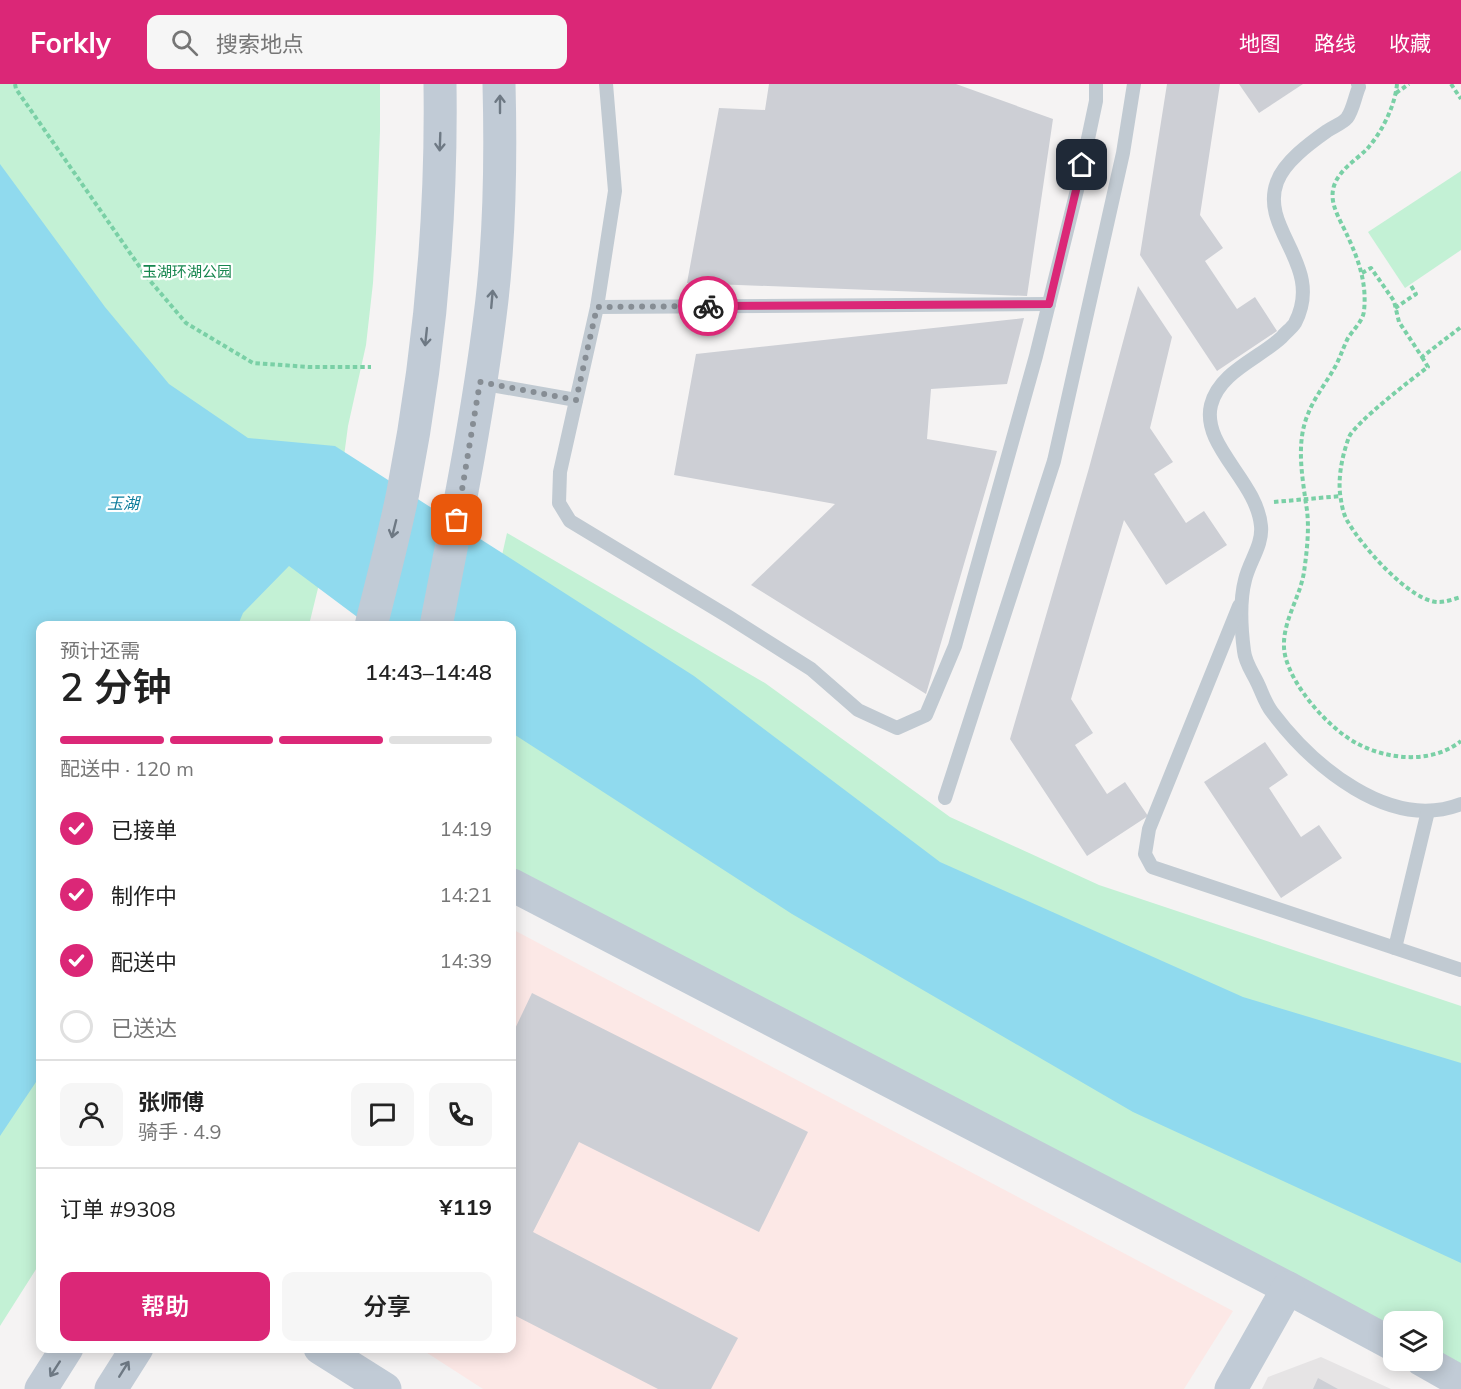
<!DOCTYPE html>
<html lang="zh">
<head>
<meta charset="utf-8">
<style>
	body { margin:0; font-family:Mulish,"Noto Sans SC",sans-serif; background:#f6f6f6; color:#222; height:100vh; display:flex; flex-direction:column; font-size:22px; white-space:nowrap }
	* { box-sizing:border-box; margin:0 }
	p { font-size:20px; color:#767676 }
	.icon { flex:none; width:33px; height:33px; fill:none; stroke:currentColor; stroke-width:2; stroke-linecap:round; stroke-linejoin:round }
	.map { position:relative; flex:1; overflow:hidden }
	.drawer { position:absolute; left:36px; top:537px; width:480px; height:732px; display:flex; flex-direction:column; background:#fff; border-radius:12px; box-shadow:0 3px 15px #0003 }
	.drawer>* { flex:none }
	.tools { position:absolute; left:1383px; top:1227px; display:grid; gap:12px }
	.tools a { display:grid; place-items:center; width:60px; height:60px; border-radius:12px; background:#fff; box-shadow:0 3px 15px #0003; font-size:30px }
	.pin { position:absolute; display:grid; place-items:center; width:51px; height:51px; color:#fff; margin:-26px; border-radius:12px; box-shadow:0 3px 9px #0006 }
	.courier { position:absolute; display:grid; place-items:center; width:60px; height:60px; margin:-30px; border:4px solid #db2777; border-radius:50%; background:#fff; color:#222; box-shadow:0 2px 8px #0007 }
	.overview em { font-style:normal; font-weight:600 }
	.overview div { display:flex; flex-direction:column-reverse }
	.overview { display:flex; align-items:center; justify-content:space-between; height:102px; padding:0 24px }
	h1 { font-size:39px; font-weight:600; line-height:45px }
	.bar { display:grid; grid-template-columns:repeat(4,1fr); gap:9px 6px; align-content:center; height:72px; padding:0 24px }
	.bar i { height:8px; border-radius:4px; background:#e0e0e0 }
	.bar .current { background:#db2777 }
	.bar p { grid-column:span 4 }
	.line { display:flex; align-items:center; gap:15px; padding:0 24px; border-top:2px solid #e0e0e0 }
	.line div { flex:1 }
	.round { display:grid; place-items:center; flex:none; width:63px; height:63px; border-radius:12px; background:#f6f6f6 }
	ol { padding:0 24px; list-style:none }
	li { display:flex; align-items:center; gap:18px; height:66px }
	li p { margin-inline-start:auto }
	li .icon { padding:6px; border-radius:50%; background:#db2777; color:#fff; stroke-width:4 }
	li:last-child { color:#767676 }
	li i { width:33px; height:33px; border:3px solid #e0e0e0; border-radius:50% }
	.cta { display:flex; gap:12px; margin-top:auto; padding:12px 24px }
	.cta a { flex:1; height:69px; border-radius:12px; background:#db2777; color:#fff; font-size:24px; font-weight:600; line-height:69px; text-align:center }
	.cta a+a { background:#f6f6f6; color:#222 }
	header { display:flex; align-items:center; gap:36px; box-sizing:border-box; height:84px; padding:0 30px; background:#db2777; color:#fff }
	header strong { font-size:28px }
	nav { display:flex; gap:33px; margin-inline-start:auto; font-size:21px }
	.search { width:420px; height:54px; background:#f6f6f6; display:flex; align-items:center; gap:15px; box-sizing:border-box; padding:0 21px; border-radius:12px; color:#767676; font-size:22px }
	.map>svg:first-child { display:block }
	.education { fill:#e6e4e5 }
	.medical { fill:#fce8e6 }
	.green { fill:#c3f1d5 }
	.water { fill:#90daee }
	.building { fill:#cdcfd5 }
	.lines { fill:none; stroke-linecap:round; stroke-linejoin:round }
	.path { stroke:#7ad0a6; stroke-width:4; stroke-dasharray:4.5 3; stroke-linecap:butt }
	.lane { stroke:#c1cad2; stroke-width:14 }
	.secondary { stroke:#c1cbd6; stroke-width:33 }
	.oneway { stroke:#6e7984 }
	.done { stroke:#868d94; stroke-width:6; stroke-dasharray:0 10.8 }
	.route { stroke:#db2777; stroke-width:8 }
	.labels { text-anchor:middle; stroke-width:4.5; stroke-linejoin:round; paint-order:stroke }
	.park-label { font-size:15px; fill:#17864f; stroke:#fff }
	.water-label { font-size:16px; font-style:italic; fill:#0c7c9b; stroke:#fff }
</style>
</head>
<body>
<header>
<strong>Forkly</strong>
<div class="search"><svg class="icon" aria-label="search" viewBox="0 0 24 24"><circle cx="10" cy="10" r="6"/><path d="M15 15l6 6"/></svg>搜索地点</div>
<nav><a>地图</a><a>路线</a><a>收藏</a></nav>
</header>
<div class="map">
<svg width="1461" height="1305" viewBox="0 0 1461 1305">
	<rect width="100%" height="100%" fill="#f5f3f3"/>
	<path class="education" d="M1321 1273 1391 1305H1262L1268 1293Z"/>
	<path class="medical" d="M512 845 1233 1227 1184 1305H483L421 1265 512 1264Z"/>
	<g class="green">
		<path d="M0 0H380V47L376 149 373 199 366 261 348 342 341 395 332 447 309 541 40 542V1179L0 1242Z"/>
		<path d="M1461 87V166L1405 204 1368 148Z"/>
		<path d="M507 449 765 599 950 733 1099 801 1461 922V1284L1433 1269 1432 1238H1394L1393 1249 512 791V542H486Z"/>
	</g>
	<path class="water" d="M0 80 105 223 169 300 248 354 335 362 694 592 940 778 1243 913 1461 979V1179L1133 1028 792 830 512 649V542L368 541 289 482 243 529 238 541 40 542V992L0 1052Z"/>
	<g class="building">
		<path d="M769 0H956L1053 35 1027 212 687 199 719 24 765 26Z"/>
		<path d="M1167 0H1220L1200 131 1223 164 1205 177 1237 225 1255 213 1277 247 1217 287 1140 171Z"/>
		<path d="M1239 0H1303L1259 29Z"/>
		<path d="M1138 202 1172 253 1150 344 1173 378 1154 390 1186 439 1204 427 1227 461 1166 501 1124 436 1071 615 1093 649 1075 661 1107 710 1125 698 1148 732 1087 772 1010 655 1089 384Z"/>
		<path d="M1024 234 1007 300 931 305 927 355 997 367 926 610 751 501 835 420 674 391 696 270Z"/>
		<path d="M1265 658 1288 691 1269 704 1301 753 1319 741 1342 774 1281 814 1204 698Z"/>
		<path d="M532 909 808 1048 759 1148 579 1058 533 1148 738 1254 711 1305H658L512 1230V951Z"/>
		<path d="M1318 1294 1338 1305H1313Z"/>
	</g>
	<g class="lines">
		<g class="path">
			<path d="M15 0 16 5 146 192 186 239 253 279 309 283H371"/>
			<path d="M1397 0C1395 22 1382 48 1367 65 1355 77 1336 88 1333 106 1330 122 1342 139 1348 153 1359 177 1367 200 1364 227 1363 237 1353 246 1348 254 1343 264 1340 274 1335 283 1326 299 1314 314 1308 330 1296 358 1302 391 1306 420 1310 441 1307 467 1304 488 1300 515 1279 542 1285 571 1292 603 1329 645 1358 660 1389 676 1432 680 1461 657"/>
			<path d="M1451 0 1461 15"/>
			<path d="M1396 9 1409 0"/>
			<path d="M1362 189 1371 184 1394 217 1399 238 1422 273 1461 243"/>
			<path d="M1395 224 1416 210 1410 200"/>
			<path d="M1422 273 1428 283C1413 294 1355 339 1349 353 1342 372 1337 396 1341 416 1342 423 1344 432 1348 438 1361 461 1411 519 1439 518 1446 518 1454 515 1461 513"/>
			<path d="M1274 418 1341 412"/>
		</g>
		<g class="lane">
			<path d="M606 0 615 107 597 223 560 388 559 419 570 437 729 533 811 585 858 626 897 644 926 631 955 562 1036 272 1078 102 1096 17V0"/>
			<path d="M1358 0 1359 3C1355 12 1353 26 1347 34 1343 39 1333 43 1327 47 1310 59 1284 78 1277 98 1259 146 1325 181 1295 239 1292 244 1286 248 1282 253 1260 274 1219 288 1211 321 1201 362 1257 397 1261 442 1263 461 1249 478 1245 496 1239 519 1241 544 1244 567 1245 578 1252 588 1257 598 1262 608 1265 619 1272 628 1312 681 1389 748 1461 720"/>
			<path d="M597 223 1049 220"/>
			<path d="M480 299 576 316"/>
			<path d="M1239 522 1149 745 1145 770 1152 783 1461 886"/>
			<path d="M945 714 1054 377 1123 69 1134 0"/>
			<path d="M1395 864 1428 727"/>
		</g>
		<g class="secondary">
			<path d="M371 542C382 497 394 453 403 408 429 274 442 137 440 0"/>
			<path d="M436 542C456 439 477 336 490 232 500 156 501 77 499 0"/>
			<path d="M512 801 1288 1204 1394 1261"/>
			<path d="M320 1264 385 1305"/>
			<path d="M1422 1276 1461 1298"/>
			<path d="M41 1305 67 1264"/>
			<path d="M111 1305 137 1264"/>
			<path d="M1231 1305 1288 1204"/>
		</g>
	</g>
	<defs><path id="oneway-shaft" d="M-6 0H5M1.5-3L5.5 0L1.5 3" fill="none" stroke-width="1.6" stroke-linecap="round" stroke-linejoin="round" transform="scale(1.5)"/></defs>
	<g class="oneway">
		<use href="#oneway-shaft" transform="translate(500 20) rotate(-90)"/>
		<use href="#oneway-shaft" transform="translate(440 58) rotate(92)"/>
		<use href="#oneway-shaft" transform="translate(492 215) rotate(-85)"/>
		<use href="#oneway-shaft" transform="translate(426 253) rotate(96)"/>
		<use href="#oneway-shaft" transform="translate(394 445) rotate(104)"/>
		<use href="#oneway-shaft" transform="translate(55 1285) rotate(123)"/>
		<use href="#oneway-shaft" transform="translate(124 1285) rotate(-58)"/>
	</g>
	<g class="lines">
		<path class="done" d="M457 436 480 298 576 316 597 223 708 222"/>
		<path class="route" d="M708 222 1049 220 1082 81"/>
	</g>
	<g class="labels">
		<g class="park-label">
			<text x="187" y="193">玉湖环湖公园</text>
		</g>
		<g class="water-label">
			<text x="123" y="425">玉湖</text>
		</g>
	</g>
</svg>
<div class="tools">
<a><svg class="icon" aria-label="layers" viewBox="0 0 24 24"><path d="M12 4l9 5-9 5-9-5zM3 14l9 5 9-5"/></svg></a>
</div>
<div class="pin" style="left:457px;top:436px;background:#ea580c"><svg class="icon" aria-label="bag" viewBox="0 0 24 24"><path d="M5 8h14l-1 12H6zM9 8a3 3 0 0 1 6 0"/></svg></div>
<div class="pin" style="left:1082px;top:81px;background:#1f2937"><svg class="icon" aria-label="home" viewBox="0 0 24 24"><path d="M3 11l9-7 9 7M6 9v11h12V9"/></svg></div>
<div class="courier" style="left:708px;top:222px"><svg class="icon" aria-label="bike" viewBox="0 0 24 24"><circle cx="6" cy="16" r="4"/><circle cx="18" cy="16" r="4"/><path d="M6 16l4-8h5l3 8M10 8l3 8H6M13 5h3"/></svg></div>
<section class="drawer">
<div class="overview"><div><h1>2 分钟</h1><p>预计还需</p></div><em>14:43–14:48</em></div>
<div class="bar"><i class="current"></i><i class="current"></i><i class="current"></i><i></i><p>配送中 · 120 m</p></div>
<ol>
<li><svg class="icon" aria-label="check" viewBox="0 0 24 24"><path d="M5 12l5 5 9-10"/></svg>已接单<p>14:19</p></li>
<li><svg class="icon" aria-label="check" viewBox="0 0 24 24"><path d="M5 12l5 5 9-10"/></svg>制作中<p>14:21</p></li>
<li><svg class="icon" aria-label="check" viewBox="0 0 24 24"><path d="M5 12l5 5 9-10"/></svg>配送中<p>14:39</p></li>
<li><i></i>已送达</li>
</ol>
<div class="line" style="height:108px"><a class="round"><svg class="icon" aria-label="person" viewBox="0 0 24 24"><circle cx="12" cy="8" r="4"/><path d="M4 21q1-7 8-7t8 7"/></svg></a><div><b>张师傅</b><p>骑手 · 4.9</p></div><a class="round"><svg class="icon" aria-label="chat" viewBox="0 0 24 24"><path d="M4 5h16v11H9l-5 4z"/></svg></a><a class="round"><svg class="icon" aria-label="phone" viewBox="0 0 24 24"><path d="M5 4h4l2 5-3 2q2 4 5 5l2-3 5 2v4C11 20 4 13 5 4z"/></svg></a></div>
<div class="line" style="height:78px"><div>订单 #9308</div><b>¥119</b></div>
<div class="cta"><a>帮助</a><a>分享</a></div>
</section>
</div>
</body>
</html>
